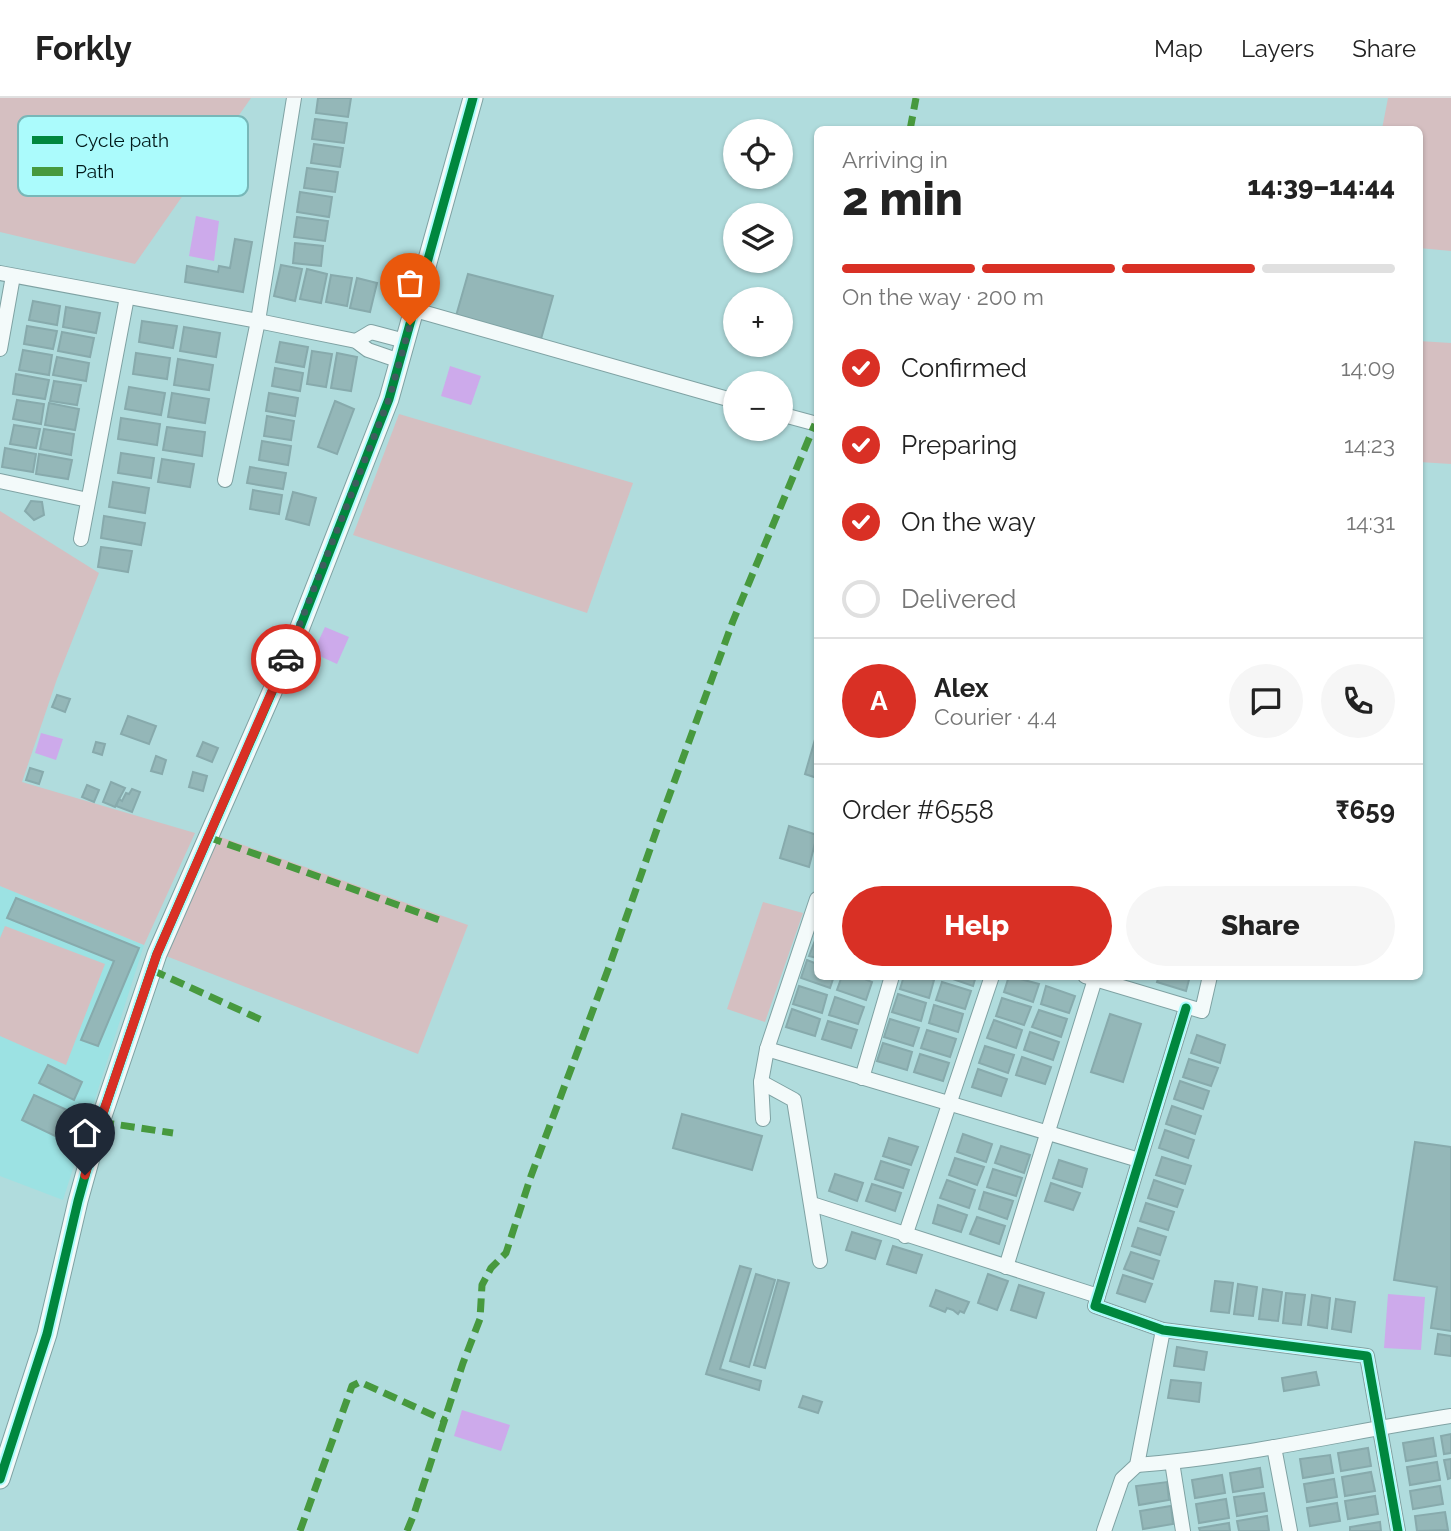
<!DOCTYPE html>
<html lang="en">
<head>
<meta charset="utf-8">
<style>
	body { margin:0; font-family:Raleway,sans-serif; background:#f6f6f6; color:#222; height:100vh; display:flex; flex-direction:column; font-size:26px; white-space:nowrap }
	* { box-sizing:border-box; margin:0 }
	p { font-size:23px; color:#767676 }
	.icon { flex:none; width:38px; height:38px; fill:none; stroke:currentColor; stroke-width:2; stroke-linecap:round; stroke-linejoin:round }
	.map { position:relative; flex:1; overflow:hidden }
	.drawer { position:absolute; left:814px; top:28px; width:609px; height:854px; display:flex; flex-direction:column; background:#fff; border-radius:10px; box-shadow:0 2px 5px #0004 }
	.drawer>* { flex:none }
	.buttons { position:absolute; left:723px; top:21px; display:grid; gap:14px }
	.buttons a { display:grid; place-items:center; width:70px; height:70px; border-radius:50%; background:#fff; box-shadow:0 2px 5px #0004; font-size:35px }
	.pin { position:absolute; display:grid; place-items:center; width:60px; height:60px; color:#fff; margin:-72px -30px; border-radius:50% 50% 50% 0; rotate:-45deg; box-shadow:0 0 7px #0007 }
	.pin .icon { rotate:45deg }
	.courier { position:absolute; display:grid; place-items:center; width:70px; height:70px; margin:-35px; border:5px solid #d93025; border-radius:50%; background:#fff; color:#222; box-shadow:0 2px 9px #0007 }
	.head em { font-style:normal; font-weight:800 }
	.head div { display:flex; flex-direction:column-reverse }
	.head { display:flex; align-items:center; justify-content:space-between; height:119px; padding:0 28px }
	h1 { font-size:46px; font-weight:800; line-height:52px }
	.bar { display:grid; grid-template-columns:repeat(4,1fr); gap:10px 7px; align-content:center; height:84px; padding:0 28px }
	.bar i { height:9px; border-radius:5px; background:#e0e0e0 }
	.bar .current { background:#d93025 }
	.bar p { grid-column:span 4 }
	.line { display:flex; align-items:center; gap:18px; padding:0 28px; border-top:2px solid #e0e0e0 }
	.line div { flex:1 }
	.round { display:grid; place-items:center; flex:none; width:74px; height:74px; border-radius:37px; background:#f6f6f6 }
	ol { padding:0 28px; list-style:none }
	li { display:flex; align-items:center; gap:21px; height:77px }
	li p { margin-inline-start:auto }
	li .icon { padding:7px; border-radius:50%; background:#d93025; color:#fff; stroke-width:4 }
	li:last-child { color:#767676 }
	li i { width:38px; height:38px; border:4px solid #e0e0e0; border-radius:50% }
	.primary-button { display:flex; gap:14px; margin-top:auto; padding:14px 28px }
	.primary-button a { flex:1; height:80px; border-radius:42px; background:#d93025; color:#fff; font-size:28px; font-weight:800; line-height:80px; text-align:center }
	.primary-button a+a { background:#f6f6f6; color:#222 }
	header { display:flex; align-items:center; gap:42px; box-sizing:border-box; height:98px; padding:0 35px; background:#fff; border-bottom:2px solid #e0e0e0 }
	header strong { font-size:33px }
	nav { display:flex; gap:38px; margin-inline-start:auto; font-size:24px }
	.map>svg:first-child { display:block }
	.built { fill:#9ce2e3 }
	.green { fill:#d5bfc1 }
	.water { fill:#cdaaeb }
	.building { fill:#94b7b8; stroke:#87aaac; stroke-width:2 }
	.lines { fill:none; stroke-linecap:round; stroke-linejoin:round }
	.street-casing { stroke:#7fa2a3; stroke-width:16 }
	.secondary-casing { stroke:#7fa2a3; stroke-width:21 }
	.street { stroke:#f3fafa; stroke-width:14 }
	.secondary { stroke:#f3fafa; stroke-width:19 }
	.quiet { stroke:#47993e; stroke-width:7; stroke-dasharray:14 7; stroke-linecap:butt }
	.cycleway-casing { stroke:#abfbfc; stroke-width:13 }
	.cycleway { stroke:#00873e; stroke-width:9 }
	.done { stroke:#3e5d5e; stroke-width:7; stroke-dasharray:0 12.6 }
	.route { stroke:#d93025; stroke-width:9 }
	.key { fill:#abfbfc; stroke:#78b7b8; stroke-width:2 }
	.key-label { font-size:19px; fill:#01191a }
</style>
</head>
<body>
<header>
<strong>Forkly</strong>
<nav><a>Map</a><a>Layers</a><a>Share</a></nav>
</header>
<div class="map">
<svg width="1451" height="1433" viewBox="0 0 1451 1433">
	<rect width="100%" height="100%" fill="#b0dcdd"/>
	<path class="built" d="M0 788 144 847 63 1102 0 1078Z"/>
	<g class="green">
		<path d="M0 0H251L135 166 0 134Z"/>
		<path d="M1388 0H1451V153L1419 150V32L1382 31Z"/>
		<path d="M1419 243 1451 245V366L1419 364Z"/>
		<path d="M399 316 633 385 587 515 353 437Z"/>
		<path d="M0 413 99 475 57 581 22 684 195 735 144 847 0 788Z"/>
		<path d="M218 738 468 827 418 956 166 858Z"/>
		<path d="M763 804 803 815 765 924 727 911Z"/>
		<path d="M5 828 105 866 66 967 0 938V840Z"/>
	</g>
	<g class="water">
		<path d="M196 118 219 123 214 163 189 158Z"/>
		<path d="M450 268 481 278 471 307 441 298Z"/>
		<path d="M325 529 349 539 337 566 313 555Z"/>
		<path d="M41 635 63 641 56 662 35 655Z"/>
		<path d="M1388 1196 1425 1199 1421 1252 1384 1250Z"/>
		<path d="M462 1312 510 1327 501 1353 454 1338Z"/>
	</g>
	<g class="building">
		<path d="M318 0H351L348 19 316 15Z"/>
		<path d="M315 21 347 25 344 45 312 41Z"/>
		<path d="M314 46 343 50 340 69 311 65Z"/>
		<path d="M307 70 338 74 335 94 304 90Z"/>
		<path d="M300 94 332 99 329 119 297 114Z"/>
		<path d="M297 119 328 123 325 143 294 139Z"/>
		<path d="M235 141 252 144 243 194 185 184 187 168 218 174 219 168 230 170Z"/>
		<path d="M295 145 323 148 321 168 293 165Z"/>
		<path d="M281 167 302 171 295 203 274 198Z"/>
		<path d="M307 171 327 176 321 205 300 201Z"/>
		<path d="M468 176 553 198 541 241 456 218Z"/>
		<path d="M331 177 352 180 347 208 326 204Z"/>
		<path d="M357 180 377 185 370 214 350 210Z"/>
		<path d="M33 203 60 208 57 227 29 222Z"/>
		<path d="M66 209 100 215 96 235 63 229Z"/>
		<path d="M142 223 177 228 173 250 139 244Z"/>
		<path d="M27 228 57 233 53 251 24 246Z"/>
		<path d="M184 229 220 235 216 259 180 253Z"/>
		<path d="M62 234 94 240 90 259 58 253Z"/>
		<path d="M280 244 308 249 304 269 276 264Z"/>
		<path d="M23 252 52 257 49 277 19 272Z"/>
		<path d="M312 253 332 256 326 289 307 286Z"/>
		<path d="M136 255 170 260 167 281 133 276Z"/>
		<path d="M337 255 357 259 351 293 331 290Z"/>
		<path d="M57 259 89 265 86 283 53 277Z"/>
		<path d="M178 261 213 267 209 292 174 287Z"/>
		<path d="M275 270 303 275 300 293 272 288Z"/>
		<path d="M16 276 49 282 45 301 13 296Z"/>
		<path d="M54 283 81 287 77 307 50 303Z"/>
		<path d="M129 289 165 295 161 317 125 311Z"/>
		<path d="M172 295 209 301 205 325 168 319Z"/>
		<path d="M269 295 298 300 295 318 266 313Z"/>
		<path d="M17 302 44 306 41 326 13 321Z"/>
		<path d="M335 303 354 311 337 356 318 349Z"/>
		<path d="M49 305 79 311 75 332 45 327Z"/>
		<path d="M267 318 294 323 291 342 264 338Z"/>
		<path d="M121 320 160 326 157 347 118 341Z"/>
		<path d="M14 327 40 331 36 350 10 346Z"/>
		<path d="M167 329 205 334 202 358 163 352Z"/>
		<path d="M44 331 74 336 71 357 40 351Z"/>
		<path d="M262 343 291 348 288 367 259 362Z"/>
		<path d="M5 350 36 356 33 374 2 369Z"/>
		<path d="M121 355 154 360 151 380 118 375Z"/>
		<path d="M39 356 72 362 68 381 36 376Z"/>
		<path d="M162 361 194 366 190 389 158 384Z"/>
		<path d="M250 369 286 375 283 391 247 385Z"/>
		<path d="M113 384 149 390 145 415 109 409Z"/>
		<path d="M253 392 282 397 279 416 250 411Z"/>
		<path d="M293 394 316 400 309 427 286 421Z"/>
		<path d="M31 403 42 404 44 417 34 422 25 413Z"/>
		<path d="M104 418 145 425 141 447 101 440Z"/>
		<path d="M101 449 132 453 128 474 98 469Z"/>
		<path d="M57 597 70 601 65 614 52 609Z"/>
		<path d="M128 618 156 628 149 646 121 636Z"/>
		<path d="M816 638 817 639V680L805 676Z"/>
		<path d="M96 644 105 646 102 657 93 654Z"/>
		<path d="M203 644 218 650 212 664 197 658Z"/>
		<path d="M156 658 166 662 162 676 151 673Z"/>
		<path d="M30 670 43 674 39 686 26 682Z"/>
		<path d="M193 674 207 678 203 693 189 689Z"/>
		<path d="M111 684 125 690 115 709 103 704Z"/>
		<path d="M87 687 99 692 94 704 82 699Z"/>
		<path d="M132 691 140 694 132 714 116 708 119 701 122 703 126 695 129 696Z"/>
		<path d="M789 728 817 737 809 769 780 760Z"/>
		<path d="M16 800 139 850 98 948 81 942 114 863 7 820Z"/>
		<path d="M816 840H817V860L809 858Z"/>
		<path d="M807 862 817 866V878H834L830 890 801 880Z"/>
		<path d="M842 878H857L872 884 866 902 837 892Z"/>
		<path d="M904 878H923L934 882 929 900 900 891Z"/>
		<path d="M944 878H976L973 888Z"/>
		<path d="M1009 878 1039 886 1033 904 1004 894Z"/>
		<path d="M1159 878H1190L1186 893 1157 884Z"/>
		<path d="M942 884 971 893 965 911 936 902Z"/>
		<path d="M799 888 827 897 822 915 793 906Z"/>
		<path d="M1046 888 1075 898 1069 915 1041 906Z"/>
		<path d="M898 896 926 905 921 923 892 914Z"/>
		<path d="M835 899 864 909 858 926 829 917Z"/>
		<path d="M1002 900 1031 909 1024 927 996 918Z"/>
		<path d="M934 907 963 916 958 934 929 925Z"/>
		<path d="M792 911 820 921 815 938 786 929Z"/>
		<path d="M1039 912 1067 921 1061 939 1032 929Z"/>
		<path d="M1110 916 1141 926 1123 984 1091 974Z"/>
		<path d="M890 921 919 930 913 948 884 939Z"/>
		<path d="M994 922 1022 932 1016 950 987 940Z"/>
		<path d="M828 923 857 932 851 950 822 941Z"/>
		<path d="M927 932 956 941 950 959 921 950Z"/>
		<path d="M1030 934 1059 944 1053 962 1024 952Z"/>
		<path d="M1197 937 1225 947 1220 965 1191 955Z"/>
		<path d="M883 945 912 954 907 972 877 963Z"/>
		<path d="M985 948 1014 957 1008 975 979 965Z"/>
		<path d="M920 956 949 965 943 983 914 974Z"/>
		<path d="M1022 959 1051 969 1045 986 1016 977Z"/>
		<path d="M1189 961 1218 970 1211 988 1183 979Z"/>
		<path d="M48 967 82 984 74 1002 39 985Z"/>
		<path d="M978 971 1007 981 1001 998 972 989Z"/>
		<path d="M1180 983 1209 993 1203 1011 1174 1001Z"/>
		<path d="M34 997 67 1012 55 1038 22 1022Z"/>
		<path d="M1172 1008 1201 1018 1195 1036 1166 1026Z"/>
		<path d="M682 1016 762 1038 752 1072 673 1050Z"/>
		<path d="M1165 1032 1194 1042 1188 1060 1159 1050Z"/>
		<path d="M963 1036 992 1046 986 1064 957 1054Z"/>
		<path d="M889 1040 918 1049 911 1067 883 1058Z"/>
		<path d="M1415 1044 1451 1049V1233L1431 1230 1437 1189 1394 1182Z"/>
		<path d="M1001 1048 1030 1057 1024 1075 995 1065Z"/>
		<path d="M1162 1059 1191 1068 1185 1086 1156 1077Z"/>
		<path d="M955 1060 984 1069 977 1087 949 1077Z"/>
		<path d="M1059 1062 1087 1071 1082 1089 1053 1080Z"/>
		<path d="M881 1063 909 1072 903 1090 875 1081Z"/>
		<path d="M993 1071 1022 1080 1016 1098 987 1089Z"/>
		<path d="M835 1076 863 1085 857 1103 829 1093Z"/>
		<path d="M947 1082 975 1092 969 1110 940 1100Z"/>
		<path d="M1154 1082 1183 1092 1177 1109 1148 1100Z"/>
		<path d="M1051 1085 1080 1095 1073 1112 1045 1103Z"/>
		<path d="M872 1086 901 1095 895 1113 866 1103Z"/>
		<path d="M984 1094 1013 1103 1007 1121 979 1111Z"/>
		<path d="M1146 1105 1174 1114 1168 1132 1140 1123Z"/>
		<path d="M938 1107 967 1117 961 1134 933 1125Z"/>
		<path d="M977 1119 1005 1128 999 1146 970 1136Z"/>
		<path d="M1138 1130 1166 1139 1160 1157 1132 1148Z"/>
		<path d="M852 1134 881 1143 875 1161 846 1152Z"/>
		<path d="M893 1148 922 1157 916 1175 887 1166Z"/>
		<path d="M1131 1154 1159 1163 1153 1181 1124 1171Z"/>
		<path d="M740 1168 751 1171 720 1271 761 1283 759 1292 706 1276Z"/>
		<path d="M756 1176 775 1182 749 1269 730 1263Z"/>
		<path d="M988 1176 1008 1183 997 1212 978 1205Z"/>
		<path d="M1123 1177 1152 1186 1145 1204 1117 1195Z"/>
		<path d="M778 1182 789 1185 765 1270 754 1267Z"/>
		<path d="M1215 1183 1233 1185 1229 1215 1211 1213Z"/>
		<path d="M1238 1186 1257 1189 1253 1218 1234 1216Z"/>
		<path d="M1019 1187 1044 1195 1036 1220 1011 1212Z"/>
		<path d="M1263 1191 1282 1194 1278 1223 1259 1221Z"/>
		<path d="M936 1192 969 1204 964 1215 960 1213 958 1216 953 1212 947 1210 945 1214 930 1208Z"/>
		<path d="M1286 1195 1305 1197 1301 1227 1283 1225Z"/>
		<path d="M1312 1197 1330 1200 1327 1230 1308 1227Z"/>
		<path d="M1336 1201 1355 1204 1351 1234 1332 1231Z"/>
		<path d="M1438 1236 1451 1238V1258L1435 1256Z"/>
		<path d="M1177 1249 1207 1254 1204 1272 1174 1268Z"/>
		<path d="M1316 1274 1319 1287 1284 1293 1282 1280Z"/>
		<path d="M1171 1282 1201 1285 1199 1304 1168 1300Z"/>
		<path d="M803 1298 822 1304 818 1315 799 1309Z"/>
		<path d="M1451 1336V1355L1444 1356 1441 1338Z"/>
		<path d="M1433 1340 1436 1358 1406 1363 1403 1345Z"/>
		<path d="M1368 1350 1371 1368 1341 1373 1338 1355Z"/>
		<path d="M1330 1357 1333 1375 1303 1380 1300 1361Z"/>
		<path d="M1451 1361V1380L1448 1381 1444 1362Z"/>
		<path d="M1437 1364 1440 1382 1410 1387 1407 1369Z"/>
		<path d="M1260 1370 1263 1389 1233 1394 1230 1375Z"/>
		<path d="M1371 1374 1375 1393 1345 1398 1342 1379Z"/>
		<path d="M1222 1377 1225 1395 1195 1400 1192 1382Z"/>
		<path d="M1334 1381 1337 1399 1307 1404 1304 1386Z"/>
		<path d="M1167 1384 1169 1402 1139 1407 1136 1388Z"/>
		<path d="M1440 1388 1443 1406 1413 1411 1410 1393Z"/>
		<path d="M1264 1395 1267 1413 1237 1418 1234 1399Z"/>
		<path d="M1375 1398 1378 1416 1348 1421 1345 1403Z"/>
		<path d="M1226 1401 1229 1420 1199 1425 1196 1406Z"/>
		<path d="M1337 1405 1340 1423 1310 1428 1307 1410Z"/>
		<path d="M1171 1408 1173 1426 1143 1431 1140 1413Z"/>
		<path d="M1445 1414 1448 1432 1417 1433 1415 1418Z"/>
		<path d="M1267 1418 1269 1433H1239L1237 1423Z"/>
		<path d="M1380 1424 1381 1433H1350V1429Z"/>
		<path d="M1229 1425 1230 1433H1200L1199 1430Z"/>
	</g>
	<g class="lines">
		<defs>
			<g id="street">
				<path d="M0 175 258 223 356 243 368 252 400 263"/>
				<path d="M415 212 735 303"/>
				<path d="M356 243 371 234 405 243"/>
				<path d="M0 251 13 178"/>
				<path d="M780 316 817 326"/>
				<path d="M225 382 258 223 294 0"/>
				<path d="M0 383 88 402"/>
				<path d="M81 441 127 199"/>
				<path d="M1085 878 1202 913 1210 878"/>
				<path d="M1186 910 1095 1208 1163 1232 1367 1258 1398 1433"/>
				<path d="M767 951 1139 1062"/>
				<path d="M862 980 892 878"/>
				<path d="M761 984 794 1002 820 1163"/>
				<path d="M763 1021 761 984 767 951 817 801"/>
				<path d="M812 1106 1098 1198"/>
				<path d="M905 1138 992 878"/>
				<path d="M1006 1169 1096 878"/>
				<path d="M1274 1349 1290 1433"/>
				<path d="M1172 1364 1183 1433"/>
				<path d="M1137 1367C1243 1359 1347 1334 1451 1318"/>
				<path d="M1104 1433 1122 1381 1137 1367 1163 1232"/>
			</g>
			<path id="secondary" d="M0 1381 47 1236 78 1103 100 1024 157 856 297 537 389 301 473 0"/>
		</defs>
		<use href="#street" class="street-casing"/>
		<use href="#secondary" class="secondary-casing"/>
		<use href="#street" class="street"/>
		<use href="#secondary" class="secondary"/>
		<g class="quiet">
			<path d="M910 32 916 0"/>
			<path d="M208 739 445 824"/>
			<path d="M152 872 266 924"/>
			<path d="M100 1024 173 1035"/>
			<path d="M300 1433 352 1288 360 1284 446 1323"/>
			<path d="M407 1433 414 1416 463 1265 480 1221 482 1187 491 1170 506 1155 531 1078 609 869 657 731 733 523 815 326"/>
		</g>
		<defs>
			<g id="cycleway">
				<path d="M1186 910 1095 1208 1163 1232 1367 1258 1398 1433"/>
				<path d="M0 1381 47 1236 78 1103 100 1024 157 856 297 537 389 301 473 0"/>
			</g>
		</defs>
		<use href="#cycleway" class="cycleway-casing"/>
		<use href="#cycleway" class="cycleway"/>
	</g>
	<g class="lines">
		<path class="done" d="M286 561 389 301 410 227"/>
		<path class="route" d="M85 1077 100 1024 157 856 286 561"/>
	</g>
	<rect x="18" y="18" width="230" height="80" rx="10" class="key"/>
	<rect x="32" y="38" width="31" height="8" fill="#00873e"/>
	<rect x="32" y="69" width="31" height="9" fill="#47993e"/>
	<g class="key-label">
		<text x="75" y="49">Cycle path</text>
		<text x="75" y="80">Path</text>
	</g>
</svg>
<div class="buttons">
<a><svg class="icon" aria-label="locate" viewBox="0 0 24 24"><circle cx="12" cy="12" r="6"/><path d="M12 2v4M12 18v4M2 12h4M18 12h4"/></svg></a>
<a><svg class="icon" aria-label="layers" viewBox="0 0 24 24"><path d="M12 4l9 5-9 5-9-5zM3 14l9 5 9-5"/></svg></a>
<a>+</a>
<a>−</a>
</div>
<div class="pin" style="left:410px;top:227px;background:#ea580c"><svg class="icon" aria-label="bag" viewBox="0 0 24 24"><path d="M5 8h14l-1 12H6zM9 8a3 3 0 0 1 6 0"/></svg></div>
<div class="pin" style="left:85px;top:1077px;background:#1f2937"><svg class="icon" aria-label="home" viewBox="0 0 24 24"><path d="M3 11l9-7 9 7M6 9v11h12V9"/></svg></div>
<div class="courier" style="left:286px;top:561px"><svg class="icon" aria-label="car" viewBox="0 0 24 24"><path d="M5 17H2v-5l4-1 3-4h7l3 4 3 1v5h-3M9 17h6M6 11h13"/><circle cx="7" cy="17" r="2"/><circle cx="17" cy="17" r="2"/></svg></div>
<section class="drawer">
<div class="head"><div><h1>2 min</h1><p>Arriving in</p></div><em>14:39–14:44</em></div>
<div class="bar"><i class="current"></i><i class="current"></i><i class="current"></i><i></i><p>On the way · 200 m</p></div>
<ol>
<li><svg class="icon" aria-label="check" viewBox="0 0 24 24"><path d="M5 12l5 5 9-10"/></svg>Confirmed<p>14:09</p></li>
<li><svg class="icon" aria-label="check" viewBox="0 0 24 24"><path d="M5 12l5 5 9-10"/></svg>Preparing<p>14:23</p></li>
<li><svg class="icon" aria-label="check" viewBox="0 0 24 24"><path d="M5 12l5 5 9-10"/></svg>On the way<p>14:31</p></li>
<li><i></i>Delivered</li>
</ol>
<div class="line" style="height:126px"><b class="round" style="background:#d93025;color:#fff">A</b><div><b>Alex</b><p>Courier · 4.4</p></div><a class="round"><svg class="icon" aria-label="chat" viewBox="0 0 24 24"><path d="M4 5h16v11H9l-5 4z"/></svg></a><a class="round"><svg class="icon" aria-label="phone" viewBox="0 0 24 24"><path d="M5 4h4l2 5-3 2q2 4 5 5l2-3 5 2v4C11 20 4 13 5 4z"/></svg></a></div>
<div class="line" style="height:91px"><div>Order #6558</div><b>₹659</b></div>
<div class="primary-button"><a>Help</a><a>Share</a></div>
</section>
</div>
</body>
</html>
